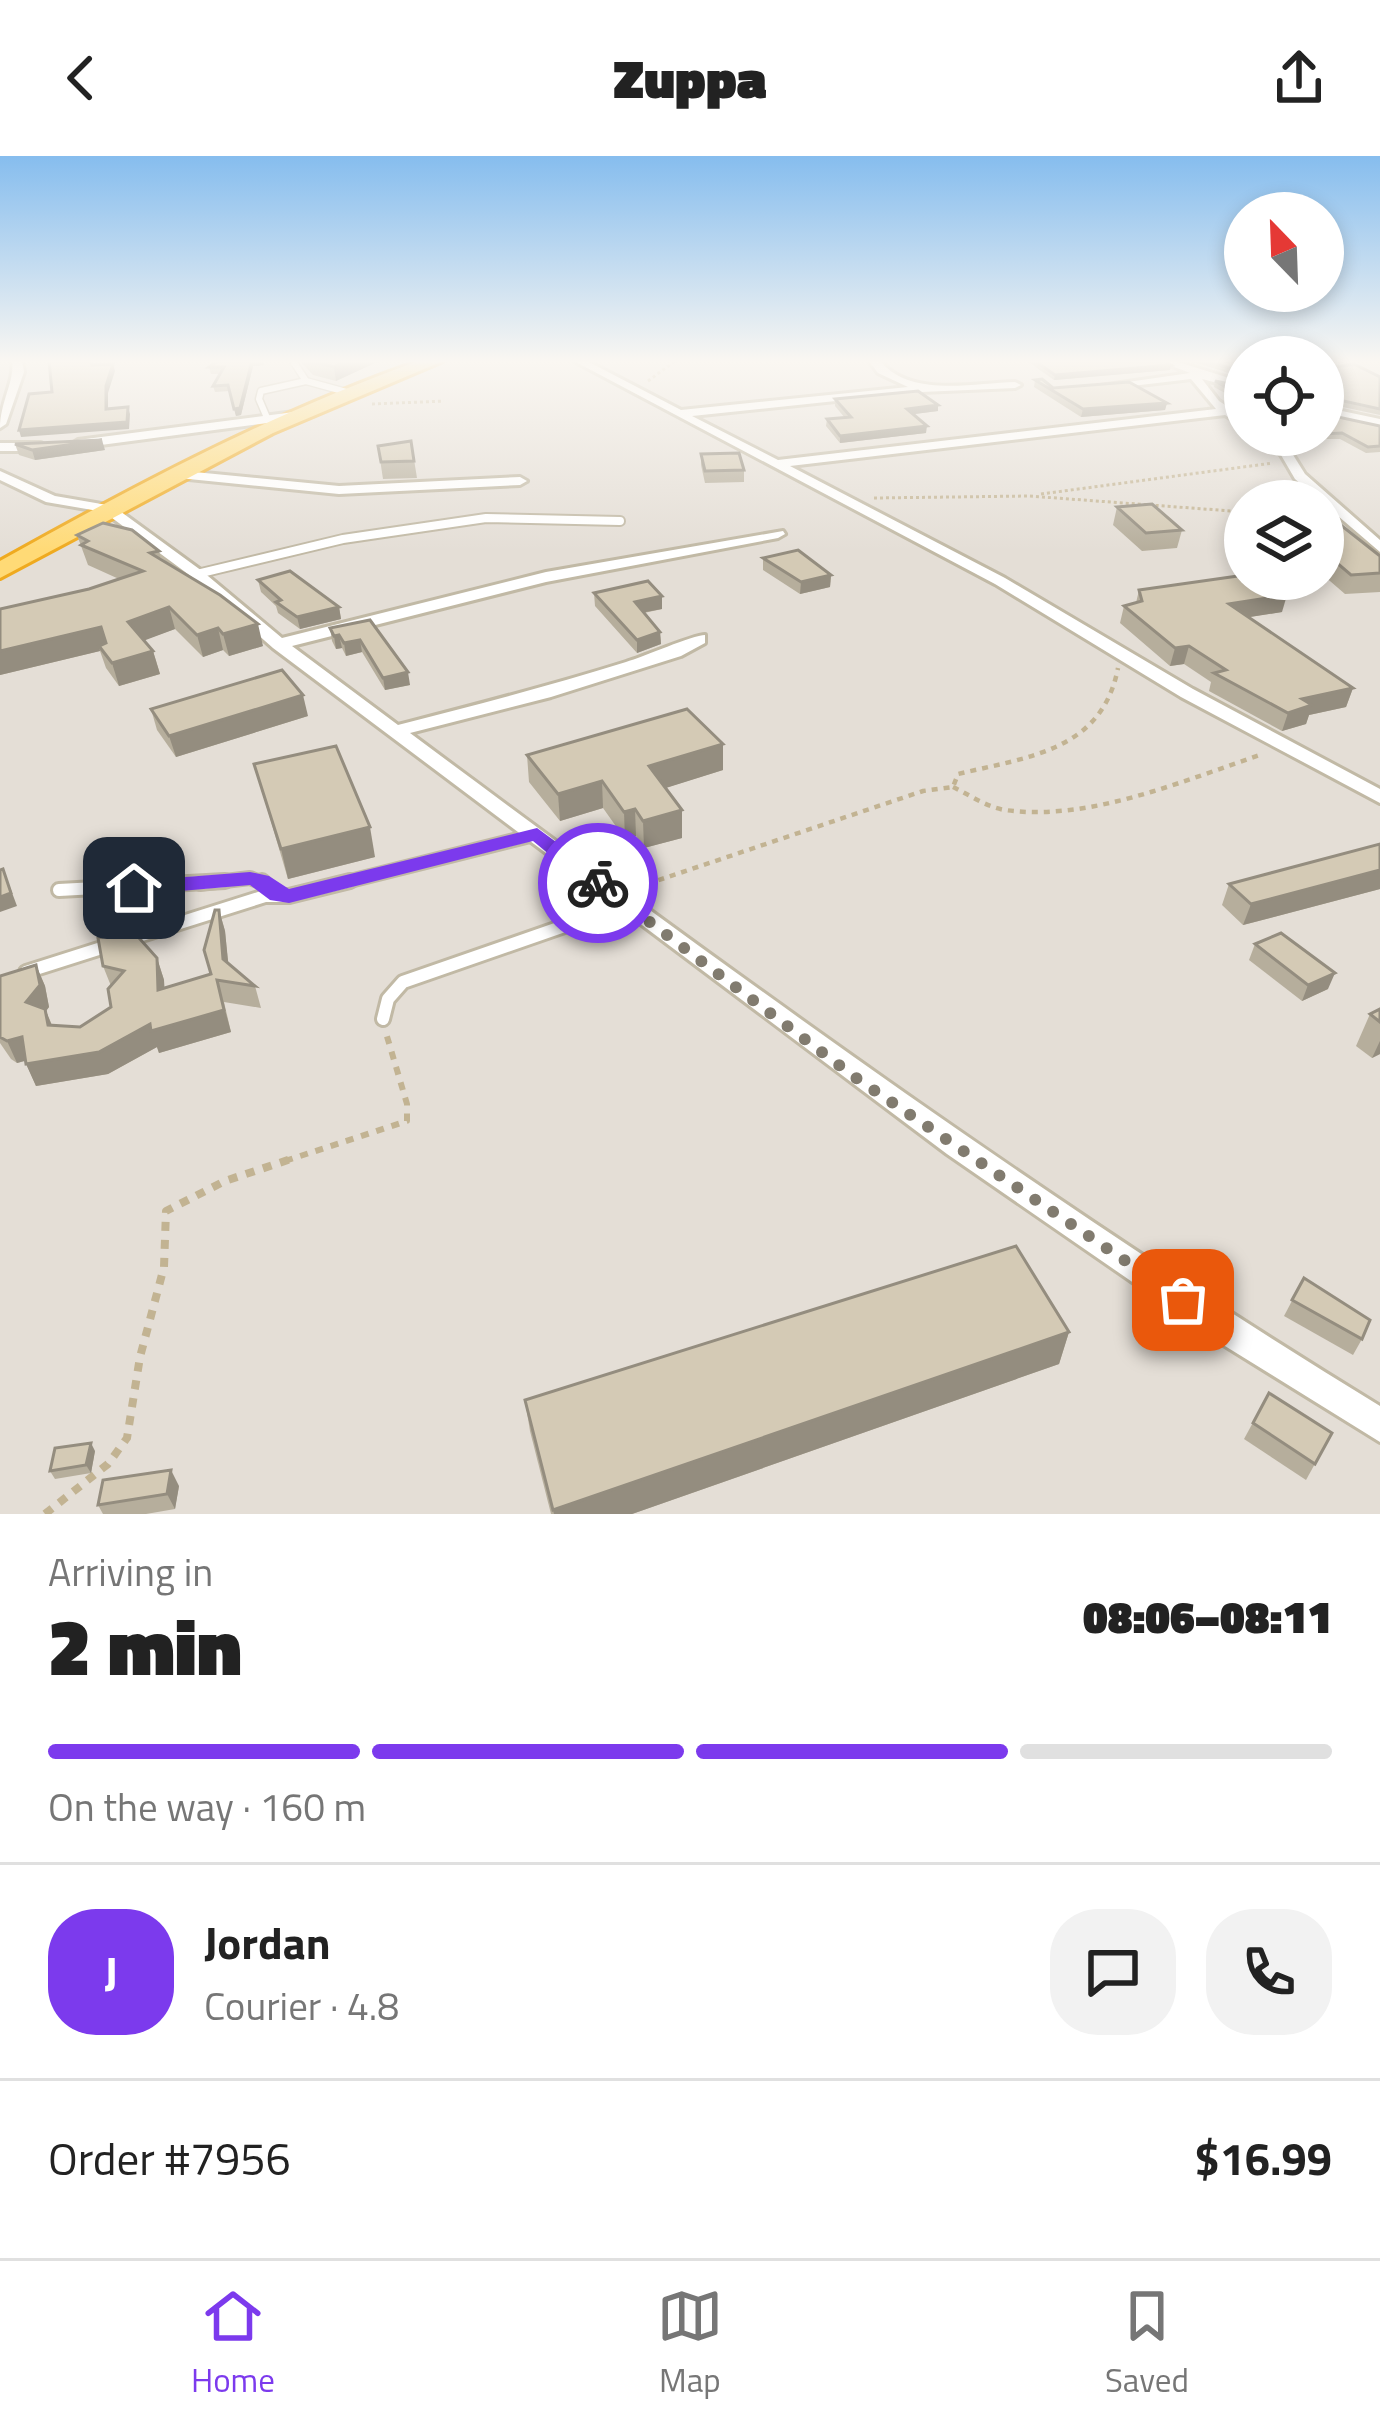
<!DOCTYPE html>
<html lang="en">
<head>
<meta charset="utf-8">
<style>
	body { margin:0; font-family:"Titillium Web",sans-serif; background:#f2f2f2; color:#222; height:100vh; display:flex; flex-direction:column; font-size:45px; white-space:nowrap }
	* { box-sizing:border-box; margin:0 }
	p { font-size:39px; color:#767676 }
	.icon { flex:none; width:66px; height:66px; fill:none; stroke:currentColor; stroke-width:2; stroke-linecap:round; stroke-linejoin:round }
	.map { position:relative; height:1358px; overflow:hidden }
	.sheet { display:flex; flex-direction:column; background:#fff; flex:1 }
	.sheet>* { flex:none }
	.needle { width:78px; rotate:337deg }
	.controls { position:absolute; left:1224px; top:36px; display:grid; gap:24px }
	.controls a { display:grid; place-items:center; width:120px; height:120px; border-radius:50%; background:#fff; box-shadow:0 6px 18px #0003; font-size:60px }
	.pin { position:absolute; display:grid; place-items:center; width:102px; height:102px; color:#fff; margin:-51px; border-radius:24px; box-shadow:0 6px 18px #0006 }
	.courier { position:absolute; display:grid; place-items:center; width:120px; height:120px; margin:-60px; border:9px solid #7c3aed; border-radius:50%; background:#fff; color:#222; box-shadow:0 3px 15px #0007 }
	.head em { font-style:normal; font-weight:800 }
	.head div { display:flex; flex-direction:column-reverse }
	.head { display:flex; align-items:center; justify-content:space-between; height:204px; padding:0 48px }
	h1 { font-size:78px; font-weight:800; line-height:90px }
	.bar { display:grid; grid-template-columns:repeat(4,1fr); gap:18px 12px; align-content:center; height:144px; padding:0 48px }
	.bar i { height:15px; border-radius:9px; background:#e0e0e0 }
	.bar .current { background:#7c3aed }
	.bar p { grid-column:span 4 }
	.line { display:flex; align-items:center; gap:30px; padding:0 48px; border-top:3px solid #e0e0e0 }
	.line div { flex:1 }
	.round { display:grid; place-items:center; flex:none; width:126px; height:126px; border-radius:48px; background:#f2f2f2 }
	header { display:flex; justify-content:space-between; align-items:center; height:156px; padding:0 48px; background:#fff; font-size:54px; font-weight:800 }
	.dock { display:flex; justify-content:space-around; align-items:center; height:168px; border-top:3px solid #e0e0e0; background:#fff; font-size:33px; color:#767676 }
	.dock a { display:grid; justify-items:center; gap:6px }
	.dock .current { color:#7c3aed }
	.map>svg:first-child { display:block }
	.industrial { fill:#e4ded6; fill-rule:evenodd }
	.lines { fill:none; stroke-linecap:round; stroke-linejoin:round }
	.service-far3-casing { stroke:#c1b9a5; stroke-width:9 }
	.service-far2-casing { stroke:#c1b9a5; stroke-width:12 }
	.service-far1-casing { stroke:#c1b9a5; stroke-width:16 }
	.service-casing { stroke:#c1b9a5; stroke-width:18 }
	.minor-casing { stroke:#c1b9a5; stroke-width:6 }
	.trunk-casing { stroke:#efaa1f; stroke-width:6 }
	.path-far3 { stroke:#c2b392; stroke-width:3; stroke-dasharray:3 3; stroke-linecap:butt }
	.path-far2 { stroke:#c2b392; stroke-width:4.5; stroke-dasharray:6 6; stroke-linecap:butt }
	.path-far1 { stroke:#c2b392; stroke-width:6; stroke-dasharray:8 8; stroke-linecap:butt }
	.path { stroke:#c2b392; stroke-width:8; stroke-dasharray:9 9; stroke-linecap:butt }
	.service-far3 { stroke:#fff; stroke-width:6 }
	.service-far2 { stroke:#fff; stroke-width:8 }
	.service-far1 { stroke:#fff; stroke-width:10 }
	.service { stroke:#fff; stroke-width:12 }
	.minor { fill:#fff; fill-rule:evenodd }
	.trunk { fill:#ffda76; fill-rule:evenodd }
	.wall { fill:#b6ae9c }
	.shaded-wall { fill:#948d7f }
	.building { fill:#d4cab5; stroke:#948d7f; stroke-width:3 }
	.route { fill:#7c3aed }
	.done { stroke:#817b6f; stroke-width:12; stroke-dasharray:0 21.6 }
</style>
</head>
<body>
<header><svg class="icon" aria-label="back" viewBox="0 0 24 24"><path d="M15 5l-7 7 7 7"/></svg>Zuppa<svg class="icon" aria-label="share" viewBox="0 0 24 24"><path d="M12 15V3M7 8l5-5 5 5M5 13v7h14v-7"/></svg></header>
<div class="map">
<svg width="1380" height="1358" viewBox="0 0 1380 1358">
	<rect width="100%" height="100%" fill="#f3eee1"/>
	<path class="industrial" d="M0 205H1245V279H1323V205H1380V1358H0ZM1245 345H1323V423H1245Z"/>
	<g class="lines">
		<defs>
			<g id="service-far3">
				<path d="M293 205 306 225 350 237"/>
				<path d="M268 264 259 243 261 235 306 225"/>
			</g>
			<path id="service-far2" d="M197 418 343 383 486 362 620 365"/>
			<g id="service-far1">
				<path d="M200 728 250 722 265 728"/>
				<path d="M338 728 534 679"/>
			</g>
			<g id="service">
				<path d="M262 725 277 740"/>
				<path d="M59 734 225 725"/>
				<path d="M129 783 265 740H289L350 725"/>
				<path d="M26 816 111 789"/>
				<path d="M383 863 388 843 403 826 593 760 613 740"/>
			</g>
			<g id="minor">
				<path d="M12 205H22L24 216 6 268 0 272C0 246 15 225 12 205Z"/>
				<path d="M574 205H587L681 254 908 231 878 217 869 205H880C911 242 973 227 1015 226L1021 229 1015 232 921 236 692 260 778 304 1216 253 1191 223 1106 233 1100 230 1190 217 1159 205H1175L1245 227V234L1202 223 1219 245 1245 262V271L1225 259 790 310 1005 422 1193 533 1380 633V647L1181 541 995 428Z"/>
				<path d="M1323 251 1380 263V271L1323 259Z"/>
				<path d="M294 256 300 260 298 263 78 292 72 288 78 284Z"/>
				<path d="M1257 279H1271L1290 294 1305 318 1380 384V396L1295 323 1281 299Z"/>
				<path d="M0 287H41L47 291 41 295H0Z"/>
				<path d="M174 314 339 330 520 321 527 325 520 329 339 338 169 321V315Z"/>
				<path d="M0 315 55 340 113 350 202 415 282 482 546 416 783 375 785 378 778 382 546 426 292 490 398 569C475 549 550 530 626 506 643 501 693 479 705 479V487L681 500 551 541 410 577C726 812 1043 1044 1380 1250V1286L1225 1190 947 998 273 492 192 421 104 356 46 346 0 324Z"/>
			</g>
			<path id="trunk" d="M419 205H443L273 277 0 422V405C136 329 272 257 419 205Z"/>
		</defs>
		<use href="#service-far3" class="service-far3-casing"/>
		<use href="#service-far2" class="service-far2-casing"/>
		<use href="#service-far1" class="service-far1-casing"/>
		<use href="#service" class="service-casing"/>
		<use href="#minor" class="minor-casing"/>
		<use href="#trunk" class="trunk-casing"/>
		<g class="path-far3">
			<path d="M648 225 675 205"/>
			<path d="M372 248 444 245"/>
			<path d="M1041 338 1273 307"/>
			<path d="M874 342 1029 340 1245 356"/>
		</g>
		<g class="path-far2">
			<path d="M953 631C970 639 986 651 1005 654 1090 666 1184 624 1263 598"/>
			<path d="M647 728 923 635 953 631 958 618C1028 601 1102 595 1118 512"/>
		</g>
		<g class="path-far1">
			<path d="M635 732 656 725"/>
			<path d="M285 1005 407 965V948L386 877"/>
		</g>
		<path class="path" d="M45 1358 108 1308 127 1282 140 1201 164 1111 166 1055 225 1025 294 1002"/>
		<use href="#service-far3" class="service-far3"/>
		<use href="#service-far2" class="service-far2"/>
		<use href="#service-far1" class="service-far1"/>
		<use href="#service" class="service"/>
		<use href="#minor" class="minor"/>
		<use href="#trunk" class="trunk"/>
	</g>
	<g class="wall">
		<path d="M217 205H263L264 209 253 210 241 259 236 260 230 235 215 236 213 230 220 218H211L209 211Z"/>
		<path d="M300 205H379L336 225 313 219Z"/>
		<path d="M1027 205H1165L1171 209 1170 214 1054 224Z"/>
		<path d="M1190 205H1245V222Z"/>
		<path d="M1334 211 1380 221V259L1324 247Z"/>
		<path d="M1035 224 1053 232 1167 247 1165 254 1081 261 1034 231Z"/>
		<path d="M1215 225 1245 231V248L1214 231Z"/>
		<path d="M835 243 938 249V255L914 258 926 277 840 287 826 270 827 263 845 262 835 250Z"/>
		<path d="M1323 255 1324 258 1380 270V296L1366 297 1340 283H1309L1301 279H1323Z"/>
		<path d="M411 285 417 322 383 323 378 290Z"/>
		<path d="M15 288 105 294 35 304 19 299Z"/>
		<path d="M701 298 744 314V326L705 327 701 309Z"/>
		<path d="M1117 351 1182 374 1177 392 1142 395 1113 369Z"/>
		<path d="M1323 355 1380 400V436L1345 438 1323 419Z"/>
		<path d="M77 379 159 395 161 404 263 490 229 500 223 494 203 501 175 473 144 484 153 495 160 518 119 530 106 512 100 495 0 519V453L89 433 119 423 88 409Z"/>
		<path d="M763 402 831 419 830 431 800 438 763 414Z"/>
		<path d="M258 424 339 451 341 463 300 473 278 457 276 450 261 436Z"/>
		<path d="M1139 434 1282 456 1249 461 1353 532 1346 551 1309 559 1306 568 1282 575 1209 535 1211 526 1184 508 1170 510 1120 467 1124 450 1136 447Z"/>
		<path d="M594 437 662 453 644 457 660 476 661 488 637 497 595 450Z"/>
		<path d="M370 464 410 529 385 534 362 496 346 500 342 492 336 493 332 485 330 472Z"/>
		<path d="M151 553 308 560 176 601 157 574Z"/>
		<path d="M527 599 723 614 665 632 682 682 644 692 636 680 625 683 603 652 560 665 529 626Z"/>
		<path d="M254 608 375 701 288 723Z"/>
		<path d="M1380 688V733L1243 769 1222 749 1229 728Z"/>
		<path d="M219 754 225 775 228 807 255 830 261 852 224 846 231 876 159 897 157 891 108 918 36 930 25 905 17 907 11 903 0 887V820L36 809 45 830 49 851 46 855 52 869 80 871 111 851V830L103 810 157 802 164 824V832L211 818Z"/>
		<path d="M1255 788 1328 833 1302 845 1249 804Z"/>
		<path d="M1380 853V898L1372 902 1356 890 1370 858Z"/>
		<path d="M1304 1122 1362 1183 1353 1199 1284 1160Z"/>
		<path d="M1069 1176 1059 1208 632 1358H551L530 1275 525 1244Z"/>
		<path d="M1269 1237 1332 1277 1306 1324 1244 1283Z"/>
		<path d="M95 1295 91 1317 55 1323 50 1315Z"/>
		<path d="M179 1330 175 1353 146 1358H103L98 1349Z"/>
	</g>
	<g class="shaded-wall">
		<path d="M252 205H263L264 209 253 210 241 259 236 260 234 253Z"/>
		<path d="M346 205H379L336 225 334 211Z"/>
		<path d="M113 208 115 215 108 237V260L106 253V230Z"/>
		<path d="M1171 209 1170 214 1054 224 1055 219Z"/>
		<path d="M1167 247 1165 254 1081 261 1083 253Z"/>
		<path d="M938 249V255L907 259V253Z"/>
		<path d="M128 251 130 258 129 273 21 281 19 274Z"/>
		<path d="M927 270 926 277 840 287V280Z"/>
		<path d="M102 284 105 294 35 304 32 294Z"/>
		<path d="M831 419 830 431 800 438 801 426Z"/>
		<path d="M1287 439 1282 456 1225 465 1229 448Z"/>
		<path d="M662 440V453L635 458V446Z"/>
		<path d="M169 451 175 473 135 488 128 466Z"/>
		<path d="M339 451 341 463 300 473 297 461Z"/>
		<path d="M258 468 263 490 229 500 223 478Z"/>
		<path d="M101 471 108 493 99 490 100 495 0 519V495Z"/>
		<path d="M218 472 223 494 203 501 197 479Z"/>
		<path d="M660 476 661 488 637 497V484Z"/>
		<path d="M339 479 342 492 336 493 334 480Z"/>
		<path d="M360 484 362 496 346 500 344 487Z"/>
		<path d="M1189 490 1184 508 1170 510 1175 492Z"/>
		<path d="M153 495 160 518 119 530 112 507Z"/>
		<path d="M408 516 410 529 385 534 383 522Z"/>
		<path d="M1353 532 1346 551 1309 559 1306 568 1282 575 1288 557 1302 543Z"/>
		<path d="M303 539 308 560 176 601 169 580Z"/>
		<path d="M723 588V614L650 637 649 610Z"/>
		<path d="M602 625 603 652 560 665 558 638Z"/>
		<path d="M635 653 636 680 625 683 624 656Z"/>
		<path d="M682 654V682L644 692 643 665Z"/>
		<path d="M370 671 375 701 288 723 281 693Z"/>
		<path d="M1380 714V733L1243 769 1251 748Z"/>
		<path d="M8 726 17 750 0 756V741Z"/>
		<path d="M219 754 225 775 230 824 223 803Z"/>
		<path d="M157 802 164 824 166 856 158 834Z"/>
		<path d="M36 809 45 830 49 851 46 855 54 875 26 846Z"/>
		<path d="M1335 817 1328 833 1302 845 1308 829Z"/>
		<path d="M217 824 231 876 159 897 157 891 108 918 36 930 26 908Z"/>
		<path d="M22 881 31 903 17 907 7 885Z"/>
		<path d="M1380 885V898L1372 902Z"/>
		<path d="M1069 1176 1059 1208 632 1358H554L553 1354Z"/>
		<path d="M91 1287 95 1295 91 1317 86 1309Z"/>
		<path d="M171 1314 179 1330 175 1353 167 1338Z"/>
	</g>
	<g class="building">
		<path d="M49 205H91L92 209 113 208 106 230V253L128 251 127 266 19 274 29 238 52 236Z"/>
		<path d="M217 205H252L240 252 234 253 228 229 213 230 224 211H209Z"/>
		<path d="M313 205H346L334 211Z"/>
		<path d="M1035 205H1165L1171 209 1055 219Z"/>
		<path d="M1207 205H1245V217Z"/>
		<path d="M1323 205 1334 211 1354 208 1380 221V253L1326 241 1323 243Z"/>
		<path d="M1042 223 1053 232 1129 226 1167 247 1083 253 1035 224Z"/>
		<path d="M1215 225 1245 231V242Z"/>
		<path d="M918 235 938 249 907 253 927 270 840 280 827 263 851 261 835 243Z"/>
		<path d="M1323 255 1324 258 1380 270V290L1368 291 1342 277 1323 278Z"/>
		<path d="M102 284 32 294 15 288Z"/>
		<path d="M411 285 414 305 381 306 378 290Z"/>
		<path d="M739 297 744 314 705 315 701 298Z"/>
		<path d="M1152 348 1182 374 1146 377 1117 351Z"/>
		<path d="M1323 355 1380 400V417L1351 419 1323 395Z"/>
		<path d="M103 367 132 374 159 395 150 397 220 439 258 468 223 478 218 472 197 479 169 451 128 466 153 495 112 507 99 490 106 487 101 471 0 495V453L89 433 143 415 81 389 88 385 77 379Z"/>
		<path d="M798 394 831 419 801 426 763 402Z"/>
		<path d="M290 415 339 451 297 461 276 446 281 444 258 424Z"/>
		<path d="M1245 419V423H1263L1287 439 1229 448 1353 532 1302 543 1312 549 1288 557 1214 517 1226 514 1189 490 1175 492 1124 450 1142 445 1139 434Z"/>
		<path d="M648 425 662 440 635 446 660 476 637 484 594 437Z"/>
		<path d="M370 464 408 516 383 522 360 484 344 487 339 479 334 480 330 472Z"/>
		<path d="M282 514 303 539 169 580 151 553Z"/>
		<path d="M687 553 723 588 649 610 682 654 643 665 635 653 624 656 602 625 558 638 527 599Z"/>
		<path d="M336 590 370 671 281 693 254 608Z"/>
		<path d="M1380 688V714L1251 748 1229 728Z"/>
		<path d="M3 713 11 737 0 741V714Z"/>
		<path d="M215 754H219L223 803 255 830 217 824 224 854 151 875 150 868 99 896 26 908 22 881 7 885 0 881V820L36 809 40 829 26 846 45 853 48 869 80 871 111 851 108 833 124 815 103 810 98 782 131 773 157 802 158 834 211 818 204 794Z"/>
		<path d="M1281 777 1335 817 1308 829 1255 788Z"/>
		<path d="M1380 853V866L1370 858Z"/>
		<path d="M1016 1090 1069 1176 553 1354 525 1244Z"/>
		<path d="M1304 1122 1370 1164 1362 1183 1292 1144Z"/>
		<path d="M1269 1237 1332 1277 1315 1308 1253 1267Z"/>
		<path d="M91 1287 86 1309 50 1315 55 1292Z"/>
		<path d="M171 1314 167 1338 98 1349 103 1324Z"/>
	</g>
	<linearGradient id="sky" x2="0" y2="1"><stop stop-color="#86bdee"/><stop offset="0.52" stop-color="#faf7f2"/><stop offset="1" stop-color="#faf7f2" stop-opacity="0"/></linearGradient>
	<rect width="1380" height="395" fill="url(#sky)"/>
	<path class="route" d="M537 672 605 722V732H590L533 685 289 747 270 744 250 729 134 739 124 732 134 725 250 716 269 720 289 733Z"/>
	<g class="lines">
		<path class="done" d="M598 727 856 922 1183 1144"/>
	</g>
</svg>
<div class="controls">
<a><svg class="needle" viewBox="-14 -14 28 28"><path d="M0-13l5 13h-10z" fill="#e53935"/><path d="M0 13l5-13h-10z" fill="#767676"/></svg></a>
<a><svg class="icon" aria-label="locate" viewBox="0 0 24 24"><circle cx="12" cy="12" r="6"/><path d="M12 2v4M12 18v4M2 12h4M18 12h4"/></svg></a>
<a><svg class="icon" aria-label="layers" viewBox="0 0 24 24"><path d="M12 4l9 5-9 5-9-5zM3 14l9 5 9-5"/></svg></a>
</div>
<div class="pin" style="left:1183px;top:1144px;background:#ea580c"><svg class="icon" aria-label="bag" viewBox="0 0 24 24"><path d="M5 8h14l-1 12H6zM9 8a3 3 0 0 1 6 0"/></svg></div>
<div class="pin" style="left:134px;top:732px;background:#1f2937"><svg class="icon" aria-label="home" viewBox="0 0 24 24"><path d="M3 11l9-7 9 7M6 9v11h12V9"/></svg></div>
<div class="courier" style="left:598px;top:727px"><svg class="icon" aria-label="bike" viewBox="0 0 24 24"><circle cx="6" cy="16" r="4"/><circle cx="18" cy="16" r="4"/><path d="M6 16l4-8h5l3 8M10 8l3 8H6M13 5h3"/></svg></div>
</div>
<section class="sheet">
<div class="head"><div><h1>2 min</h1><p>Arriving in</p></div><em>08:06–08:11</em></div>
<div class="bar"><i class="current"></i><i class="current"></i><i class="current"></i><i></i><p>On the way · 160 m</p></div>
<div class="line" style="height:216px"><b class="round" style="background:#7c3aed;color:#fff">J</b><div><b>Jordan</b><p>Courier · 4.8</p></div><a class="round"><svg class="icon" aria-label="chat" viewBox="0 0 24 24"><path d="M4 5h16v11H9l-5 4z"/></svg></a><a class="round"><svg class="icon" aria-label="phone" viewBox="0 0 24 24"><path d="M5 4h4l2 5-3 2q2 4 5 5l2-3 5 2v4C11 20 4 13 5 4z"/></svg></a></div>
<div class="line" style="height:156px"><div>Order #7956</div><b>$16.99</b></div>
</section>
<nav class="dock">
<a class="current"><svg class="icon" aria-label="home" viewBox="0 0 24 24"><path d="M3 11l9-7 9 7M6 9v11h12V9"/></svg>Home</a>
<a><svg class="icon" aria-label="map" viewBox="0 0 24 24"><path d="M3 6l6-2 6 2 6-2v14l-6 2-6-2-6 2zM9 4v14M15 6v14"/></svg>Map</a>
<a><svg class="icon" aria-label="saved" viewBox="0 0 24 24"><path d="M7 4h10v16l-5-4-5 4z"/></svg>Saved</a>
</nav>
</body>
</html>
